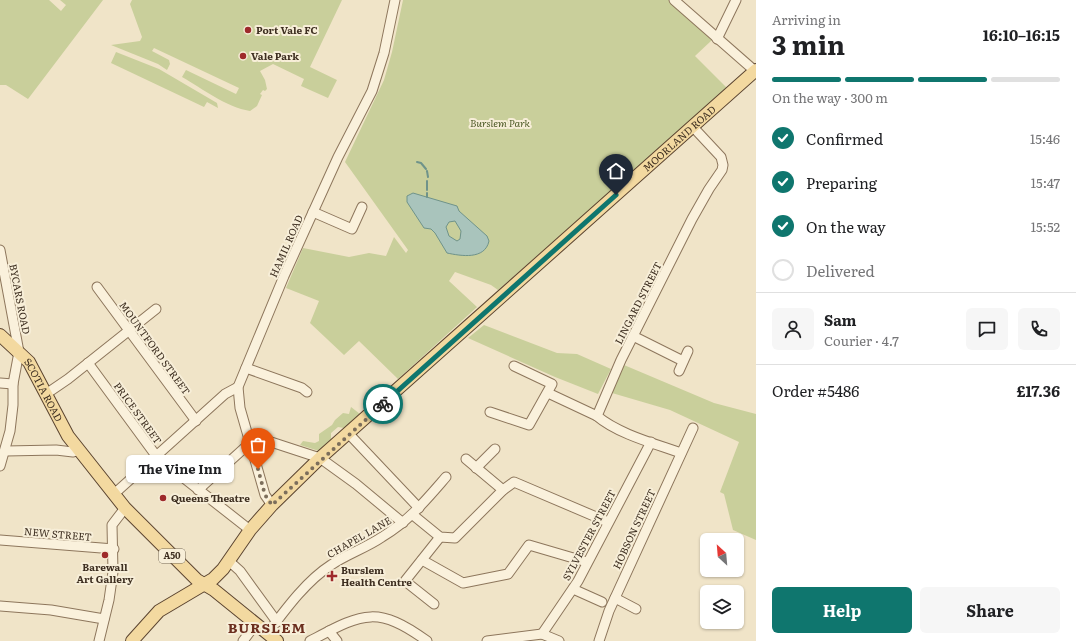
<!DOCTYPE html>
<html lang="en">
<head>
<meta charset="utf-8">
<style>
	body { margin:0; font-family:Literata,serif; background:#f6f6f6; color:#202124; height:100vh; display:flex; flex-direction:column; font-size:15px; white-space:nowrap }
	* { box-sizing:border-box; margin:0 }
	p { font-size:13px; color:#757577 }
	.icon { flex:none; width:22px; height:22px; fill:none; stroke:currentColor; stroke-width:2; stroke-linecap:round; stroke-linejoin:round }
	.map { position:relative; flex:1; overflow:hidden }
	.sheet { display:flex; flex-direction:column; background:#fff; width:320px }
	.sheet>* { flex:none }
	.needle { width:26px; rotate:334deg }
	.tools { position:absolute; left:700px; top:533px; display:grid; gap:8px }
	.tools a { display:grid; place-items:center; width:44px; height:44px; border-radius:6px; background:#fff; box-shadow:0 1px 3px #0004; font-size:20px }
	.pin { position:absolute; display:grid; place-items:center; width:34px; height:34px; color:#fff; margin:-41px -17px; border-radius:50% 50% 50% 0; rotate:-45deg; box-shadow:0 0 4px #0007 }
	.pin .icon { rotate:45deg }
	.courier { position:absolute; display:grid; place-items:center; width:40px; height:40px; margin:-20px; border:3px solid #0f766e; border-radius:50%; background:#fff; color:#222; box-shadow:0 1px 5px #0007 }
	.bubble { position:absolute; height:28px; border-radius:6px; background:#fff; box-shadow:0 1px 3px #0004; font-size:13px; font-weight:700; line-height:28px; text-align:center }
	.head em { font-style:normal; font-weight:700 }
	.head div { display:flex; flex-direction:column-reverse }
	.head { display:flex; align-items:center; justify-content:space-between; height:68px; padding:0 16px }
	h1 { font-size:26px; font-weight:700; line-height:30px }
	.bar { display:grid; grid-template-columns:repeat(4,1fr); gap:6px 4px; align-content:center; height:48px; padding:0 16px }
	.bar i { height:5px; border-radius:3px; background:#e0e0e0 }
	.bar .current { background:#0f766e }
	.bar p { grid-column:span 4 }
	.line { display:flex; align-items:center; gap:10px; padding:0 16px; border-top:1px solid #e0e0e0 }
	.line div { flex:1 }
	.round { display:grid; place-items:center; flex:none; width:42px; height:42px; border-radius:6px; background:#f6f6f6 }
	ol { padding:0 16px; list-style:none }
	li { display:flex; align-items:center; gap:12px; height:44px }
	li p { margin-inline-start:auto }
	li .icon { padding:4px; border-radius:50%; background:#0f766e; color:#fff; stroke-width:4 }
	li:last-child { color:#757577 }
	li i { width:22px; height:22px; border:2px solid #e0e0e0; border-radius:50% }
	.primary-button { display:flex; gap:8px; margin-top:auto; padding:8px 16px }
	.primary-button a { flex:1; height:46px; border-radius:6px; background:#0f766e; color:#fff; font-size:16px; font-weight:700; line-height:46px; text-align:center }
	.primary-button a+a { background:#f6f6f6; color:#202124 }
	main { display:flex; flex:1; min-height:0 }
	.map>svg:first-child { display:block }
	.green { fill:#c9cf9b }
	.water { fill:#a9c4bc; stroke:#6f938a; fill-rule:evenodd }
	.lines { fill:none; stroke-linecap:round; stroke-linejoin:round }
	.stream { stroke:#6f938a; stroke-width:2 }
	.minor-casing { stroke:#8d765c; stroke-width:11 }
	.major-casing { stroke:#5b4430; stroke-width:14 }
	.minor { stroke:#faf1dc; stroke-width:9 }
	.major { stroke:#f3d9a0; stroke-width:12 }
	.done { stroke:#7c6e5b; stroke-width:4; stroke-dasharray:0 7.2 }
	.route { stroke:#0f766e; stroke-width:5 }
	.poi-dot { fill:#9e2a2b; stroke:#f7eed8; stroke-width:1.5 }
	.labels { text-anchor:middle; stroke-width:4; stroke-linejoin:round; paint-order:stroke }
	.shield { fill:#f7eed8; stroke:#756857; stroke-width:1 }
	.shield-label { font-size:9px; font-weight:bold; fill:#3d2e20 }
	.poi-label { font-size:10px; font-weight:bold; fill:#3d2e20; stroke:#f7eed8; text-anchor:start }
	.park-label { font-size:10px; font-style:italic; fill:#4d5a26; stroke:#f7eed8 }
	.street-label { font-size:10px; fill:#3d2e20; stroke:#f7eed8 }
	.district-label { font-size:14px; font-weight:bold; letter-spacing:1px; fill:#6b2e1e; stroke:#f7eed8 }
</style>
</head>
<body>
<main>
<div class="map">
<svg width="756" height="641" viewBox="0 0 756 641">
	<rect width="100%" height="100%" fill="#f0e4c8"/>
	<g class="green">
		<path d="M0 0H49L61 11 66 5 60 0H103L28 99 6 85H0Z"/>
		<path d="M132 0H342L310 67 337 80 328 98 301 86 304 79 273 64 260 71 265 80 267 89 265 91 263 90 260 94 262 95 257 106 250 111C226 107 203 89 182 77L186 70 236 94 239 88 154 48 152 51 169 60 170 64 167 70 158 64 111 45 140 41 142 37 130 4Z"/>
		<path d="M403 0H669L712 40 695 56 728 89 498 290 491 285 455 272 449 281 477 307 398 379 359 341 344 355 310 323 319 301 286 288 303 248 349 257 369 253 386 256 394 237 406 253 408 250 345 162 384 80 392 52Z"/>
		<path d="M116 52 159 69 217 103 218 108 207 102 204 107 111 63Z"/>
		<path d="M484 325 557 353 577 354 611 369 598 394 555 377 468 338Z"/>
		<path d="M624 365 714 403 756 414V540L733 530 724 494 720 492 739 442 670 410 612 393Z"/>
		<path d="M351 407 360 414 344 428 338 427 331 433V439L319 451 300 445 303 441 315 443 319 441V434L332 425 335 420 343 413 349 414Z"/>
	</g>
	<path class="water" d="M413 193 457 206 459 211 487 236 489 241C485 260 461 256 447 253L435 233 431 229 424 228 407 202V196ZM455 221 461 231 460 239 457 241 449 236 446 227 449 222Z"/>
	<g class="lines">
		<g class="stream">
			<path d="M417 162 421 163 426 169"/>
			<path d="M427 171 428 177"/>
			<path d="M427 190V181"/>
			<path d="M427 193V197"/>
		</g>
		<defs>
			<g id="minor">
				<path d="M674 0 755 71"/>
				<path d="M717 39 736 0"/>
				<path d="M313 212 352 229 362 207"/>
				<path d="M0 250 19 352 13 384V405L10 431 0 466"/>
				<path d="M97 287 196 421"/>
				<path d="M633 336 683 361"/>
				<path d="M88 363 157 457 250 530"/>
				<path d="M246 368 302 388 307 392"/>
				<path d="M679 371 688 351"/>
				<path d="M0 383 13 384"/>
				<path d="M548 393 597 416"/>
				<path d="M46 394 68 379 156 309"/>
				<path d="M490 412 529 425 552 384 514 366"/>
				<path d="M349 434 419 508"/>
				<path d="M6 451 56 450 73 452 79 450"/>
				<path d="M681 453C656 444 618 434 597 416L621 360 692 219 709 189 722 170 723 165 721 157 693 127"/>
				<path d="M466 459 503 490"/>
				<path d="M476 468 495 449"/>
				<path d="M198 490 251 442 265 440 320 458 356 484 403 523"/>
				<path d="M114 494 225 394 238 387"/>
				<path d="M272 505 265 495 240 408 238 387 284 276 338 157 372 91 384 53 395 0"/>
				<path d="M413 515 440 537 455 538 503 490 514 482 608 522"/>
				<path d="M0 540 114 549"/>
				<path d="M422 560 463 583 508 574 529 545 587 562"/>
				<path d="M229 561 240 571 277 622"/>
				<path d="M573 589 602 602"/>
				<path d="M615 598 636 609"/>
				<path d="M434 604 405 581 440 537"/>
				<path d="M0 606 51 610 104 619"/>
				<path d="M329 631 337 641"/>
				<path d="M267 634C285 610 306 581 331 565 347 554 366 548 382 537 409 521 426 500 446 477"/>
				<path d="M542 634 578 581 651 442"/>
				<path d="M99 641 109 600 113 572 112 525 125 508"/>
				<path d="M243 641 255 625"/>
				<path d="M310 641C362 614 376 604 427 641"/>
				<path d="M487 641 542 634 559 641"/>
				<path d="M599 641 609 611 693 428"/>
			</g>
			<g id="major">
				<path id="s1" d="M0 335 29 362 68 436 125 508 197 580 214 590 277 641"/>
				<path id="s2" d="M132 641 159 611 213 579 223 569 250 530 272 505 320 458 756 70"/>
			</g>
		</defs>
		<use href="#minor" class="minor-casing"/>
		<use href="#major" class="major-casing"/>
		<use href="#minor" class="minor"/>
		<use href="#major" class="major"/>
	</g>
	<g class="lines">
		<path class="done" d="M258 469 265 495 272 505 383 404"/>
		<path class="route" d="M383 404 616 195"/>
	</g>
	<g class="poi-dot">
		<circle cx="248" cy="30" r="4"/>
		<circle cx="243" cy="56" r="4"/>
		<circle cx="163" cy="498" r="4"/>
		<circle cx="105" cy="555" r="4"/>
		<path d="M330 570h4v4h4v4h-4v4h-4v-4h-4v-4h4z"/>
	</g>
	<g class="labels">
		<rect class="shield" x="159" y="549" width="26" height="14" rx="3"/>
		<g class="shield-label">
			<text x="172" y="559">A50</text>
		</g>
		<g class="poi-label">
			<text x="256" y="34">Port Vale FC</text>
			<text x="251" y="60">Vale Park</text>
			<text x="171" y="502">Queens Theatre</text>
			<text x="105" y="571" text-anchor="middle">Barewall<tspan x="105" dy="12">Art Gallery</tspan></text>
			<text x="341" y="574">Burslem<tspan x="341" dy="12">Health Centre</tspan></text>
		</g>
		<g class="park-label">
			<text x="500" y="127">Burslem Park</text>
		</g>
		<g class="street-label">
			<text dy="4" stroke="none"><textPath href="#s2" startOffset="746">MOORLAND ROAD</textPath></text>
			<text transform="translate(286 246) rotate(-66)" y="4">HAMIL ROAD</text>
			<text transform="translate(20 299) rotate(79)" y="4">BYCARS ROAD</text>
			<text transform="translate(638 303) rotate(-63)" y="4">LINGARD STREET</text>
			<text transform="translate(155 348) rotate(54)" y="4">MOUNTFORD STREET</text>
			<text dy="4" stroke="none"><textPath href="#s1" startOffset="71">SCOTIA ROAD</textPath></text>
			<text transform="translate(138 413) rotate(54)" y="4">PRICE STREET</text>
			<text transform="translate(634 529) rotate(-65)" y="4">HOBSON STREET</text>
			<text transform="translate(58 534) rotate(5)" y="4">NEW STREET</text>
			<text transform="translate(589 535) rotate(-62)" y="4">SYLVESTER STREET</text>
			<text transform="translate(359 537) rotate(-30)" y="4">CHAPEL LANE</text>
		</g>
		<g class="district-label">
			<text x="267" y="633">BURSLEM</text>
		</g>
	</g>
</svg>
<div class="tools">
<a><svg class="needle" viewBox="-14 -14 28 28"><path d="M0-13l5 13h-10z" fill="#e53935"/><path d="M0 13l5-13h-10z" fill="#757577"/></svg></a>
<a><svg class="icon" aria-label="layers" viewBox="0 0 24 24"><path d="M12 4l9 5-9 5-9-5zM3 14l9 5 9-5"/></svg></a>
</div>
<div class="pin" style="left:258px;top:469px;background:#ea580c"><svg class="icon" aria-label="bag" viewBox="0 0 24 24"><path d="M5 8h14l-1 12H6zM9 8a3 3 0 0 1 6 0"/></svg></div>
<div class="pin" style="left:616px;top:195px;background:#1f2937"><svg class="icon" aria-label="home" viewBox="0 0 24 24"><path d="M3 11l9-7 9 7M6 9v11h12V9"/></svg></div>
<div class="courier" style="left:383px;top:404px"><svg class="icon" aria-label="bike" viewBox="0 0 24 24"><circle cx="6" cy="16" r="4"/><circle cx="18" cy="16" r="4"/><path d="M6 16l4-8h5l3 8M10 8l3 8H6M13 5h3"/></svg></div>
<div class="bubble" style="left:126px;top:455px;width:108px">The Vine Inn</div>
</div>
<section class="sheet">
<div class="head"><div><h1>3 min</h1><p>Arriving in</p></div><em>16:10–16:15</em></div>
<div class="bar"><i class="current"></i><i class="current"></i><i class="current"></i><i></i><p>On the way · 300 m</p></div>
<ol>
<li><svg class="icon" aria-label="check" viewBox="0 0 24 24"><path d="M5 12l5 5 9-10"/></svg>Confirmed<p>15:46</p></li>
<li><svg class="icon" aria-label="check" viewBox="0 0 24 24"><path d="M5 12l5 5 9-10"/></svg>Preparing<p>15:47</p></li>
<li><svg class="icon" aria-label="check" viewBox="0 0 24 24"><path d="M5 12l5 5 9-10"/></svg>On the way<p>15:52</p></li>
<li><i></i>Delivered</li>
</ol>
<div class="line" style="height:72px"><a class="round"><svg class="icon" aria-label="person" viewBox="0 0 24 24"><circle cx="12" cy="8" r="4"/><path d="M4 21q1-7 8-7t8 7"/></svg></a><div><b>Sam</b><p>Courier · 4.7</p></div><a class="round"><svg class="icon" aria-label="chat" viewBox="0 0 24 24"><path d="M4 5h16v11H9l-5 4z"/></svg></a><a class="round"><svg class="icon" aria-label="phone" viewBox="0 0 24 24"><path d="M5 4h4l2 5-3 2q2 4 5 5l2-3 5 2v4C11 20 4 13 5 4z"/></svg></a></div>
<div class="line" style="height:52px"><div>Order #5486</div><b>£17.36</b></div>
<div class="primary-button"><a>Help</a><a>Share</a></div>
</section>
</main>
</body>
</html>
